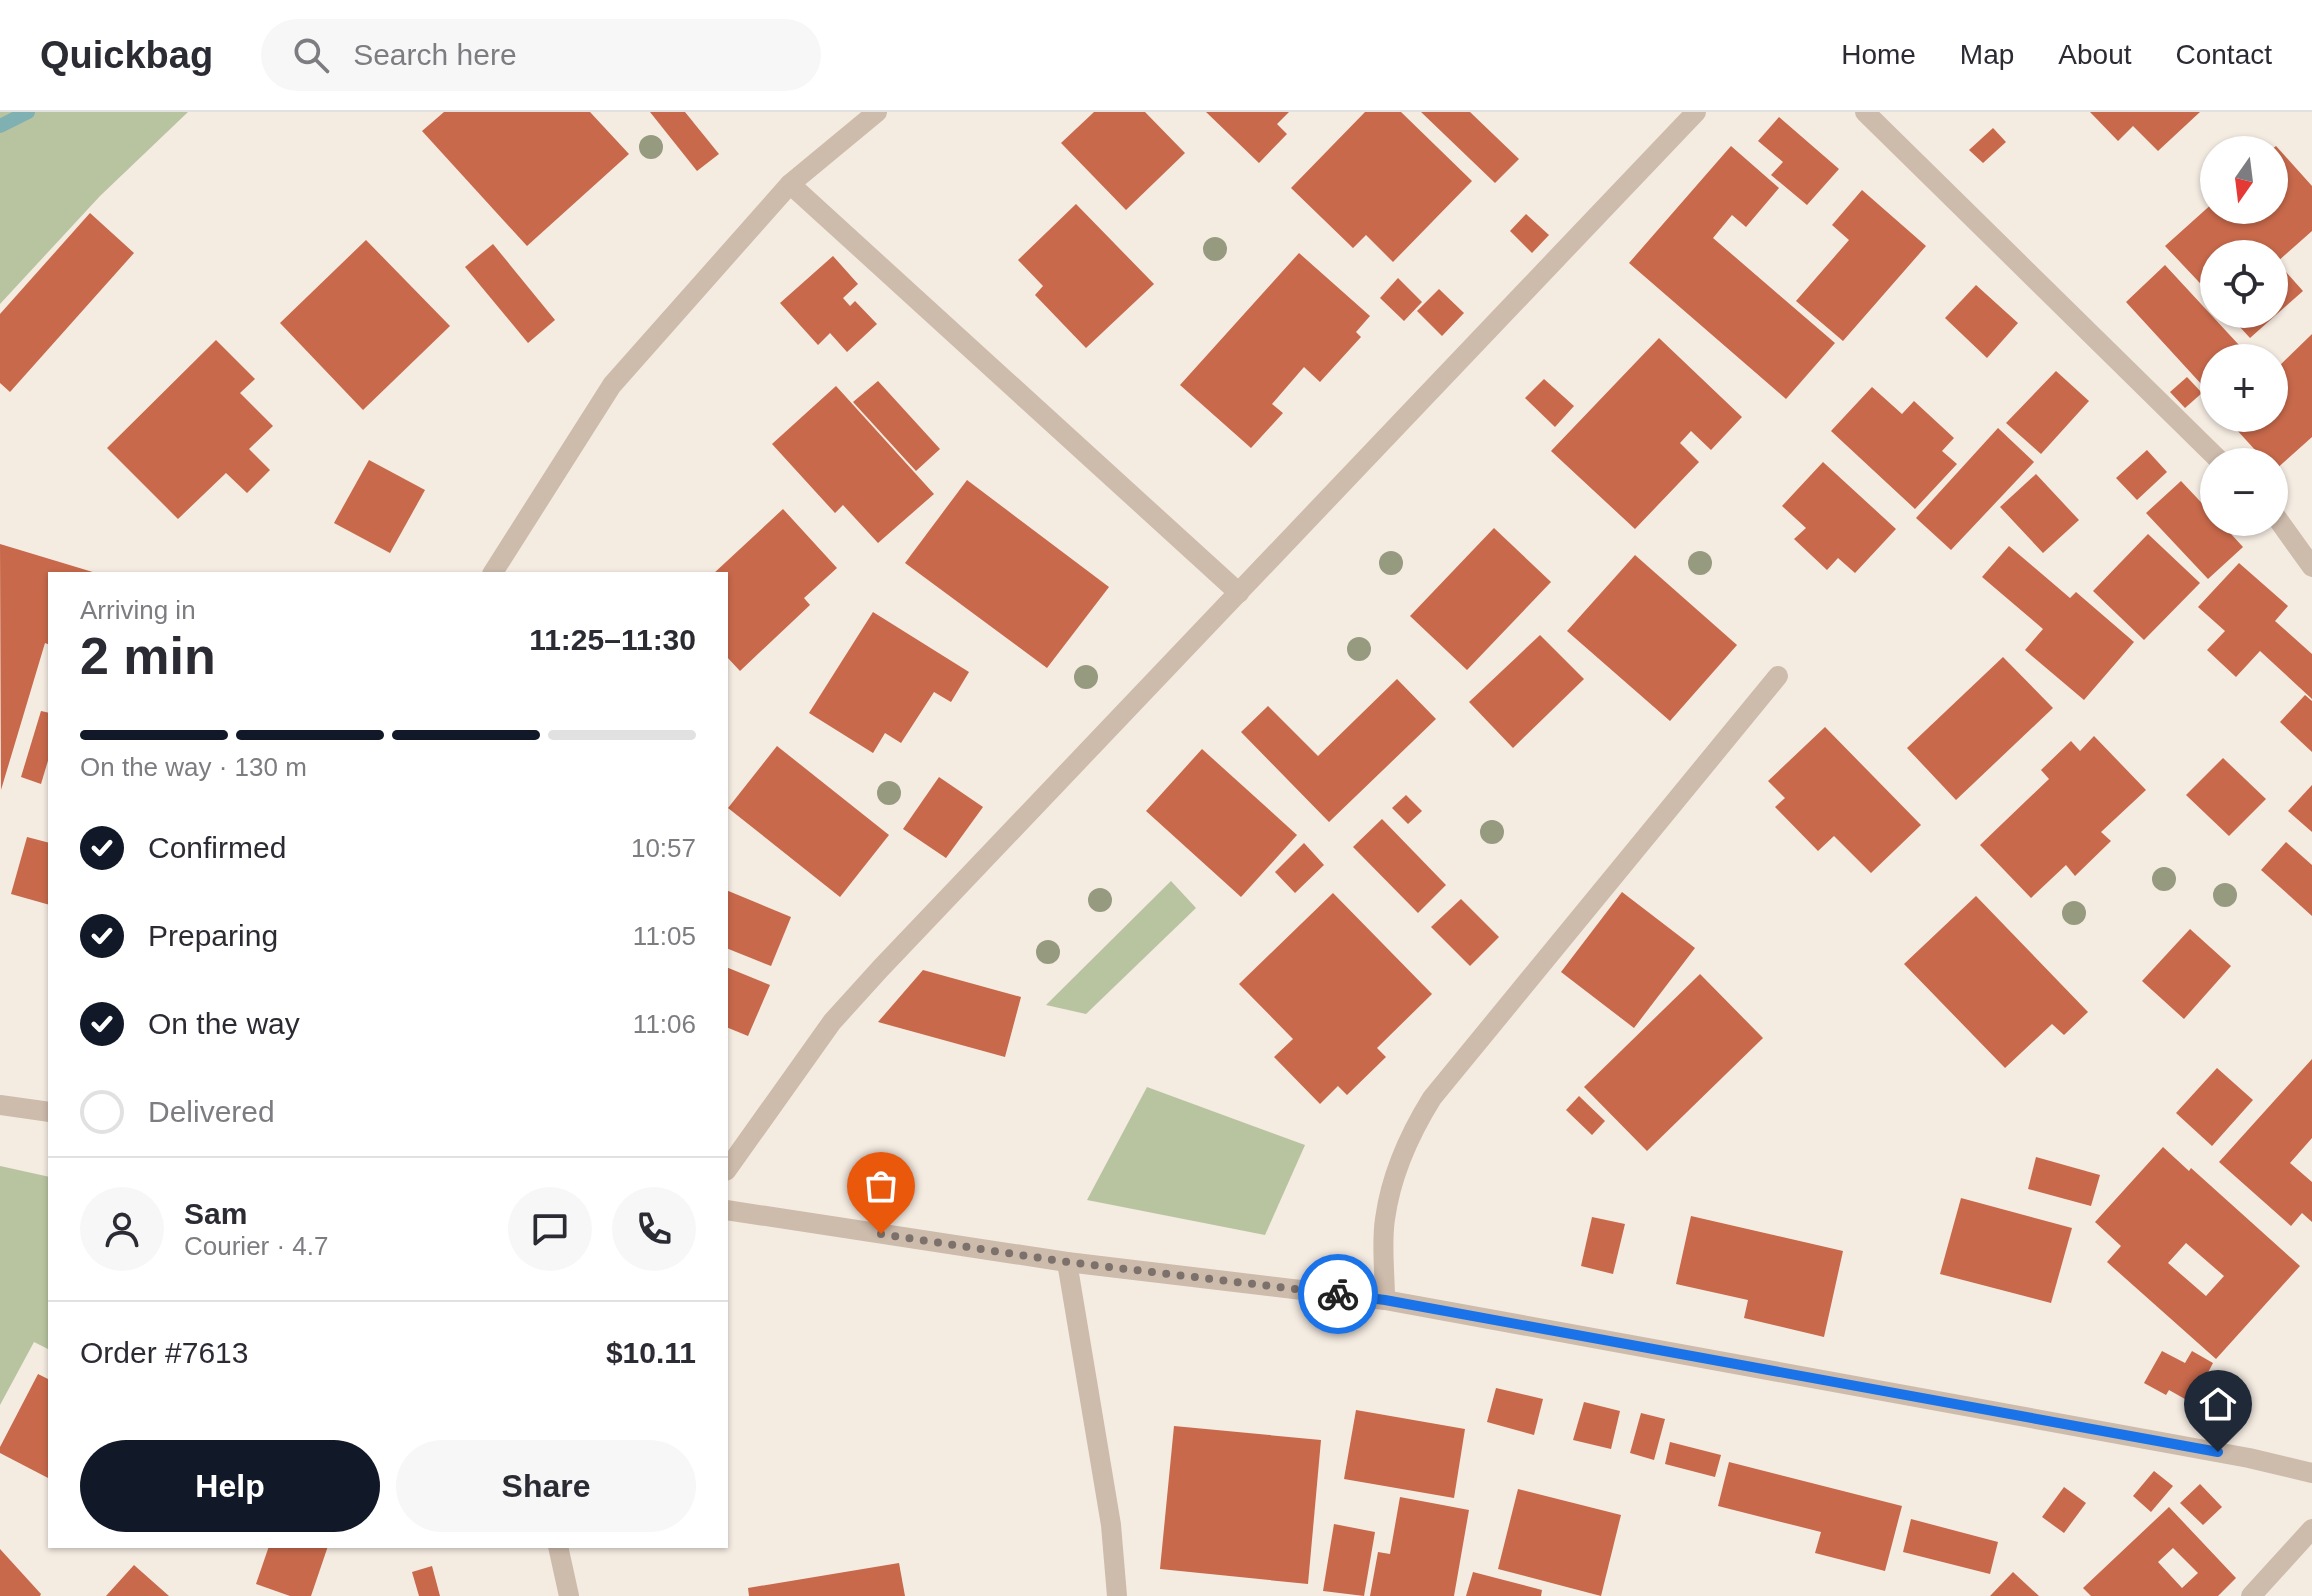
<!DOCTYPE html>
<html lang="en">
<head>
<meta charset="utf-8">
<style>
	body { margin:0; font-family:Helvetica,sans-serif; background:#f7f7f7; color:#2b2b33; height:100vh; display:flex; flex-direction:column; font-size:30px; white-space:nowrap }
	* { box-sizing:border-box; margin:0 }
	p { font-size:26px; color:#7c7c81 }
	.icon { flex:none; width:44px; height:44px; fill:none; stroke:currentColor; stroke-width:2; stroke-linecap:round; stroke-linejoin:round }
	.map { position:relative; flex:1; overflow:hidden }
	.details { position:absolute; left:48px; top:460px; width:680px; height:976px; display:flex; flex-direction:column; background:#fff; border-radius:0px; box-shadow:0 2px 6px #0004 }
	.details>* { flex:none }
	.needle { width:52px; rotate:194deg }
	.controls { position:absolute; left:2200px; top:24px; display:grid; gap:16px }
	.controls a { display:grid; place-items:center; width:88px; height:88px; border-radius:50%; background:#fff; box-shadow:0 2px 6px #0004; font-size:40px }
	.pin { position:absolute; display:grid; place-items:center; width:68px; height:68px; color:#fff; margin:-82px -34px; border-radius:50% 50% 50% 0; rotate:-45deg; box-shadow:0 0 8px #0007 }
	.pin .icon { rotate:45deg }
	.courier { position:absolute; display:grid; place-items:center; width:80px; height:80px; margin:-40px; border:6px solid #1a73e8; border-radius:50%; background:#fff; color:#222; box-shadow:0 2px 10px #0007 }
	.overview em { font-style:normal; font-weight:700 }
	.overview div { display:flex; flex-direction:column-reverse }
	.overview { display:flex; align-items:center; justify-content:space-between; height:136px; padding:0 32px }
	h1 { font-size:52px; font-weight:700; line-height:60px }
	.bar { display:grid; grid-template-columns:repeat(4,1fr); gap:12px 8px; align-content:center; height:96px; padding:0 32px }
	.bar i { height:10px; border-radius:6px; background:#e1e1e2 }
	.bar .selected { background:#111827 }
	.bar p { grid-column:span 4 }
	.line { display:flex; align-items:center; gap:20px; padding:0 32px; border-top:2px solid #e1e1e2 }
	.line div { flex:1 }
	.round { display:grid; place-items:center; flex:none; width:84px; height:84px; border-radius:42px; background:#f7f7f7 }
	ol { padding:0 32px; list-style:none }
	li { display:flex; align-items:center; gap:24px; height:88px }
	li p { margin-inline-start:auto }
	li .icon { padding:8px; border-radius:50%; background:#111827; color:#fff; stroke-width:4 }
	li:last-child { color:#7c7c81 }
	li i { width:44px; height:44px; border:4px solid #e1e1e2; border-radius:50% }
	.cta { display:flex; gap:16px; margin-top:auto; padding:16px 32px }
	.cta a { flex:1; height:92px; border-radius:48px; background:#111827; color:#fff; font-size:32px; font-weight:700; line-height:92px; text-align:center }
	.cta a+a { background:#f7f7f7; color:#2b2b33 }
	header { display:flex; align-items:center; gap:48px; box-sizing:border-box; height:112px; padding:0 40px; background:#fff; border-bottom:2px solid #e1e1e2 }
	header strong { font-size:38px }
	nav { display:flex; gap:44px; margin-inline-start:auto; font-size:28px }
	.search { width:560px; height:72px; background:#f7f7f7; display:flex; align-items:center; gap:20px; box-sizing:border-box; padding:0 28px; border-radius:44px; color:#7c7c81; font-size:30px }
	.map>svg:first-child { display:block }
	.green { fill:#b8c4a0 }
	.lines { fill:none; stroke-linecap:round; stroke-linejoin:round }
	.stream { stroke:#7fb0b2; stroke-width:14 }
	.building { fill:#c8694b; fill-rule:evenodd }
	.minor { stroke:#cdbbac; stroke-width:20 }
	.tree { fill:#969b7f }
	.done { stroke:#7c716b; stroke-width:8; stroke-dasharray:0 14.4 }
	.route { stroke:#1a73e8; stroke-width:10 }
</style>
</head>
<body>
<header>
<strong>Quickbag</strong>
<div class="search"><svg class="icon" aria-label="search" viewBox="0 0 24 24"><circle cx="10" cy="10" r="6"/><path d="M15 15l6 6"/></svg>Search here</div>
<nav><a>Home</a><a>Map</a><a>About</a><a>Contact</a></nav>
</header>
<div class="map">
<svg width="2312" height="1484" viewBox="0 0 2312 1484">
	<rect width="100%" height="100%" fill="#f4ebe1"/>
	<g class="green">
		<path d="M0 0H188L100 84 0 192Z"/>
		<path d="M1171 769 1196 796 1086 902 1046 893Z"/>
		<path d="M1147 975 1305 1033 1265 1123 1087 1088Z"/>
		<path d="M0 1054 50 1065V1238L34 1230 0 1293Z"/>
	</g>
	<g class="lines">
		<path class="stream" d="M0 14 28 0"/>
	</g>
	<g class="building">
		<path d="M444 0H590L629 42 527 134 422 19Z"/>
		<path d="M650 0H685L719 42 697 59Z"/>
		<path d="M1094 0H1145L1185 41 1126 98 1061 31Z"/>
		<path d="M1206 0H1289L1277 12 1287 22 1259 51Z"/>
		<path d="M1365 0H1401L1472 69 1393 150 1366 123 1353 136 1291 76Z"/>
		<path d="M1421 0H1470L1519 47 1495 71Z"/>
		<path d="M2090 0H2200L2158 39 2133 14 2118 29Z"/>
		<path d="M1779 5 1839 57 1807 93 1771 63 1783 50 1758 29Z"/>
		<path d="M1993 16 2006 30 1983 51 1969 38Z"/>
		<path d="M1731 34 1779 76 1746 115 1732 103 1713 126 1835 231 1786 287 1629 151Z"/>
		<path d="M2276 34 2312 74V119L2277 150 2303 179 2250 226 2228 202H2274V142H2214V186L2165 134 2214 90V98H2274V38H2271Z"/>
		<path d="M1862 78 1926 134 1843 229 1796 189 1849 128 1832 113Z"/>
		<path d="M1076 92 1154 172 1086 236 1035 183 1043 174 1018 148Z"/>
		<path d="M90 101 134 141 10 280 0 271V202Z"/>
		<path d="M1526 102 1549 123 1532 141 1510 119Z"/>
		<path d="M366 128 450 214 363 298 280 211Z"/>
		<path d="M493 132 555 208 528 231 465 155Z"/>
		<path d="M1299 141 1370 204 1356 220 1361 225 1320 270 1304 255 1272 292 1283 301 1251 336 1180 273Z"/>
		<path d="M833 144 858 172 843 186 850 194 855 189 877 212 847 240 830 221 818 233 780 191Z"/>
		<path d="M2165 153 2251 246H2214V286L2126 190Z"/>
		<path d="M1398 166 1422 190 1404 209 1380 186Z"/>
		<path d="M1976 173 2018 211 1987 246 1945 206Z"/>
		<path d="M1439 177 1464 201 1442 224 1417 199Z"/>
		<path d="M2312 222V325L2274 359V350H2266L2226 306H2274V259Z"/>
		<path d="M1659 226 1742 305 1711 338 1691 319 1680 331 1699 350 1635 417 1551 339Z"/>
		<path d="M216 228 255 267 240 281 273 314 249 337 270 358 247 381 226 361 178 407 107 336Z"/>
		<path d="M2056 259 2089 289 2041 342 2006 311Z"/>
		<path d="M2187 265 2202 281 2185 296 2170 280Z"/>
		<path d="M1544 267 1574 294 1555 315 1525 286Z"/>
		<path d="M878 269 940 337 916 359 853 290Z"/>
		<path d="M836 274 934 382 878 431 843 393 835 401 772 332Z"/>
		<path d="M1872 275 1902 302 1914 289 1954 326 1942 339 1957 352 1915 397 1831 319Z"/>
		<path d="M1998 316 2034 350 1951 438 1916 406Z"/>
		<path d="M2147 338 2167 360 2137 388 2116 366Z"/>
		<path d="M369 348 425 378 390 441 334 411Z"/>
		<path d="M1823 350 1896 417 1855 461 1838 446 1827 458 1794 427 1806 416 1782 394Z"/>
		<path d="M2036 362 2079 408 2043 441 2000 395Z"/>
		<path d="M967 368 1109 475 1047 556 905 451Z"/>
		<path d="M2181 369 2214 404V410H2220L2243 435 2208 467 2146 401Z"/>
		<path d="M783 397 837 456 804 486 810 493 740 559 726 544V462H713Z"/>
		<path d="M1494 416 1551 470 1467 558 1410 504Z"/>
		<path d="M2148 422 2200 471 2144 528 2093 479Z"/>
		<path d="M0 432 96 461 50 462V533L45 531 1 678Z"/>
		<path d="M2009 434 2070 486 2076 480 2134 530 2084 588 2025 538 2043 517 1982 465Z"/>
		<path d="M1635 443 1737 533 1670 609 1567 519Z"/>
		<path d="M2239 451 2288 494 2275 509 2312 542V587L2260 539 2236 565 2207 538 2225 519 2198 495Z"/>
		<path d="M873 500 969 560 951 590 934 580 901 631 885 621 873 641 809 601Z"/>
		<path d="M1540 523 1584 567 1513 636 1469 590Z"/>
		<path d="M2003 545 2053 596 1956 688 1907 636Z"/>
		<path d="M1397 567 1436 607 1329 710 1241 620 1268 594 1318 644Z"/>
		<path d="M2305 583 2312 589V640L2280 610Z"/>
		<path d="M41 599 50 601V642L41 672 21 665Z"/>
		<path d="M1825 615 1921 713 1871 761 1834 724 1818 739 1775 695 1785 686 1768 669Z"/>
		<path d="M2094 624 2146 678 2101 720 2111 729 2075 764 2066 753 2031 786 1980 733 2049 667 2041 658 2071 629 2080 639Z"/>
		<path d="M777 634 889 723 840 785 728 696Z"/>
		<path d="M1202 637 1297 723 1241 785 1146 699Z"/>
		<path d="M2223 646 2266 687 2229 724 2186 683Z"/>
		<path d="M939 665 983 695 946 746 903 717Z"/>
		<path d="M2312 673V720L2288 699Z"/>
		<path d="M1406 683 1422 699 1408 712 1392 696Z"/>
		<path d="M1382 707 1446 773 1418 801 1353 735Z"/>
		<path d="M27 725 50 731V793L11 782Z"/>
		<path d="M2286 730 2312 753V804L2261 758Z"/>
		<path d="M1304 731 1324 753 1295 781 1275 760Z"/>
		<path d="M726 778 791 805 771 854 726 836Z"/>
		<path d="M1622 780 1695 836 1634 916 1561 860Z"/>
		<path d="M1333 781 1432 882 1377 936 1386 945 1347 983 1338 974 1320 992 1274 945 1293 927 1239 872Z"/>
		<path d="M1976 784 2088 900 2064 923 2052 912 2005 956 1904 852Z"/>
		<path d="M1461 787 1499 825 1470 854 1431 815Z"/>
		<path d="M2190 817 2231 854 2184 907 2142 869Z"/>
		<path d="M726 855 770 873 748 924 726 915Z"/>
		<path d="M923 858 1021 885 1005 945 878 910Z"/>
		<path d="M1700 862 1763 926 1647 1039 1584 975Z"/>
		<path d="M2312 947V1026L2290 1051 2312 1070V1110L2302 1101 2291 1114 2219 1050Z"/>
		<path d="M2217 956 2253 988 2212 1034 2176 1001Z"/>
		<path d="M1579 984 1605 1009 1592 1023 1566 998Z"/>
		<path d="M2163 1035 2189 1059 2191 1056 2300 1154 2216 1247 2107 1150 2121 1134 2095 1110ZM2186 1131 2224 1164 2206 1184 2168 1151Z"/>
		<path d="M2036 1045 2100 1063 2091 1094 2028 1077Z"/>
		<path d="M1961 1086 2072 1116 2051 1191 1940 1162Z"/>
		<path d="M1691 1104 1843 1139 1824 1225 1744 1206 1748 1188 1676 1172Z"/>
		<path d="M1592 1105 1625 1112 1613 1162 1581 1154Z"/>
		<path d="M2162 1239 2185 1251 2192 1239 2213 1251 2192 1291 2169 1278 2166 1283 2144 1271Z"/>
		<path d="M38 1262 50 1268V1367L0 1341V1335Z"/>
		<path d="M1496 1276 1543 1287 1534 1323 1487 1310Z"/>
		<path d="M1584 1290 1620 1299 1611 1337 1573 1328Z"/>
		<path d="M1356 1298 1465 1317 1454 1386 1344 1367Z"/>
		<path d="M1641 1301 1665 1307 1654 1348 1630 1341Z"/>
		<path d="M1174 1314 1321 1328 1308 1472 1160 1457Z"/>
		<path d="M1670 1330 1721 1343 1715 1365 1665 1352Z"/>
		<path d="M1729 1350 1902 1394 1885 1459 1815 1441 1821 1420 1718 1394Z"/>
		<path d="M2154 1359 2173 1374 2151 1400 2133 1384Z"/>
		<path d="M2200 1372 2222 1395 2203 1413 2180 1391Z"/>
		<path d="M2064 1375 2086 1391 2064 1421 2042 1405Z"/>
		<path d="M1518 1377 1621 1403 1601 1484 1498 1457Z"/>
		<path d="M1400 1385 1469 1398 1454 1484H1370L1378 1440 1390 1442Z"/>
		<path d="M2169 1395 2236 1466 2218 1484H2091L2083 1476ZM2173 1436 2198 1461 2182 1476 2158 1450Z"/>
		<path d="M1911 1407 1998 1430 1990 1462 1903 1440Z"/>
		<path d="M1334 1412 1375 1420 1364 1484 1323 1479Z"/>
		<path d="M269 1434H328L311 1484H290L256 1472Z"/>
		<path d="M0 1437 41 1482 40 1484H0Z"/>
		<path d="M899 1451 905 1484H749L748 1476Z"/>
		<path d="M134 1453 169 1484H106Z"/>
		<path d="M432 1454 440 1484H419L412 1460Z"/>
		<path d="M1473 1460 1542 1478 1541 1484H1466Z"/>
		<path d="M2013 1460 2039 1484H1990Z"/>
	</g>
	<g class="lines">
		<g class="minor">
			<path d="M1865 0 2221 350"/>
			<path d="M790 72 1239 481"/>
			<path d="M2274 402 2312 455"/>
			<path d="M492 462 612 273 790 72 877 0"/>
			<path d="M0 993 50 1000"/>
			<path d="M726 1059 832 910 880 857 1696 0"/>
			<path d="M726 1098 1067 1150 1385 1188 2249 1346 2312 1361"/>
			<path d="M1067 1150 1111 1413 1117 1484"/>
			<path d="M1385 1188C1385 1161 1381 1133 1385 1107 1391 1063 1409 1023 1432 986L1778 564"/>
			<path d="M558 1434 569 1484"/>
			<path d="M2251 1484 2312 1417"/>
		</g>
	</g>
	<g class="tree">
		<circle cx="651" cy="35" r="12"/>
		<circle cx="1215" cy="137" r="12"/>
		<circle cx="1391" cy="451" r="12"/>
		<circle cx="1700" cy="451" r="12"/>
		<circle cx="1359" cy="537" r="12"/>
		<circle cx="1086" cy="565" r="12"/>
		<circle cx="889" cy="681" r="12"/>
		<circle cx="1492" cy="720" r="12"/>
		<circle cx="2164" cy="767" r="12"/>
		<circle cx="2225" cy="783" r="12"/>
		<circle cx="1100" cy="788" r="12"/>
		<circle cx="2074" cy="801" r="12"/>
		<circle cx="1048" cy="840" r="12"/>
	</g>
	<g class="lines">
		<path class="done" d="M881 1122 1067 1150 1338 1182"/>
		<path class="route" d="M1338 1182 1385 1188 2218 1340"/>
	</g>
</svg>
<div class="controls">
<a><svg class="needle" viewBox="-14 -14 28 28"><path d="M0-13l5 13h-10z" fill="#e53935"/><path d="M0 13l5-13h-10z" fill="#7c7c81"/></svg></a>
<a><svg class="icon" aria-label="locate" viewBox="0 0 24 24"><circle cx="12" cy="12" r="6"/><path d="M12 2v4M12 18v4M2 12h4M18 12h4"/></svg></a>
<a>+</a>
<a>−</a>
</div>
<div class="pin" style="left:881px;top:1122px;background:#ea580c"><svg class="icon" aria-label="bag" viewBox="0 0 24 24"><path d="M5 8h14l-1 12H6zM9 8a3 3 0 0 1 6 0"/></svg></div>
<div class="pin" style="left:2218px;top:1340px;background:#1f2937"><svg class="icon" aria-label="home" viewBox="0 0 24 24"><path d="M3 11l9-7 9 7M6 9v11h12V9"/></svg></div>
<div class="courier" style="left:1338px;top:1182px"><svg class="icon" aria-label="bike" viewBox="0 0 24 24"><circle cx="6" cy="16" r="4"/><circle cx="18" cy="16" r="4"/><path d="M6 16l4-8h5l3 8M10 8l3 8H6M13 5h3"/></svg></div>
<section class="details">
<div class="overview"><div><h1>2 min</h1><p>Arriving in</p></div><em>11:25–11:30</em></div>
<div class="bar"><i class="selected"></i><i class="selected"></i><i class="selected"></i><i></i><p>On the way · 130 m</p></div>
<ol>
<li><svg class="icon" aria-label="check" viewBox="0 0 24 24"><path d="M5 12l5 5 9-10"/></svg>Confirmed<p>10:57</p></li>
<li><svg class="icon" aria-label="check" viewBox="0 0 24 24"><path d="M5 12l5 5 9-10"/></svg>Preparing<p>11:05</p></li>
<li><svg class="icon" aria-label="check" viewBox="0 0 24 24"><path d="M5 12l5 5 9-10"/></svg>On the way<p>11:06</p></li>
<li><i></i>Delivered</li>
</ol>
<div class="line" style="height:144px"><a class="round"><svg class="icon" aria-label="person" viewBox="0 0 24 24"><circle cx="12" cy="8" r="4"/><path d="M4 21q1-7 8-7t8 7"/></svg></a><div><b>Sam</b><p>Courier · 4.7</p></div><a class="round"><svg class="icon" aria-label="chat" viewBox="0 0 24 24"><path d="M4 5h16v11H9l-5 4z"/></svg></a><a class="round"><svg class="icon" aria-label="phone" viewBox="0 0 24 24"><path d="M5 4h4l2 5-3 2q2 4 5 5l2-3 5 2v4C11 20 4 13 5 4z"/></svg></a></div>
<div class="line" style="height:104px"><div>Order #7613</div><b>$10.11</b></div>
<div class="cta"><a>Help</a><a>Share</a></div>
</section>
</div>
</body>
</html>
